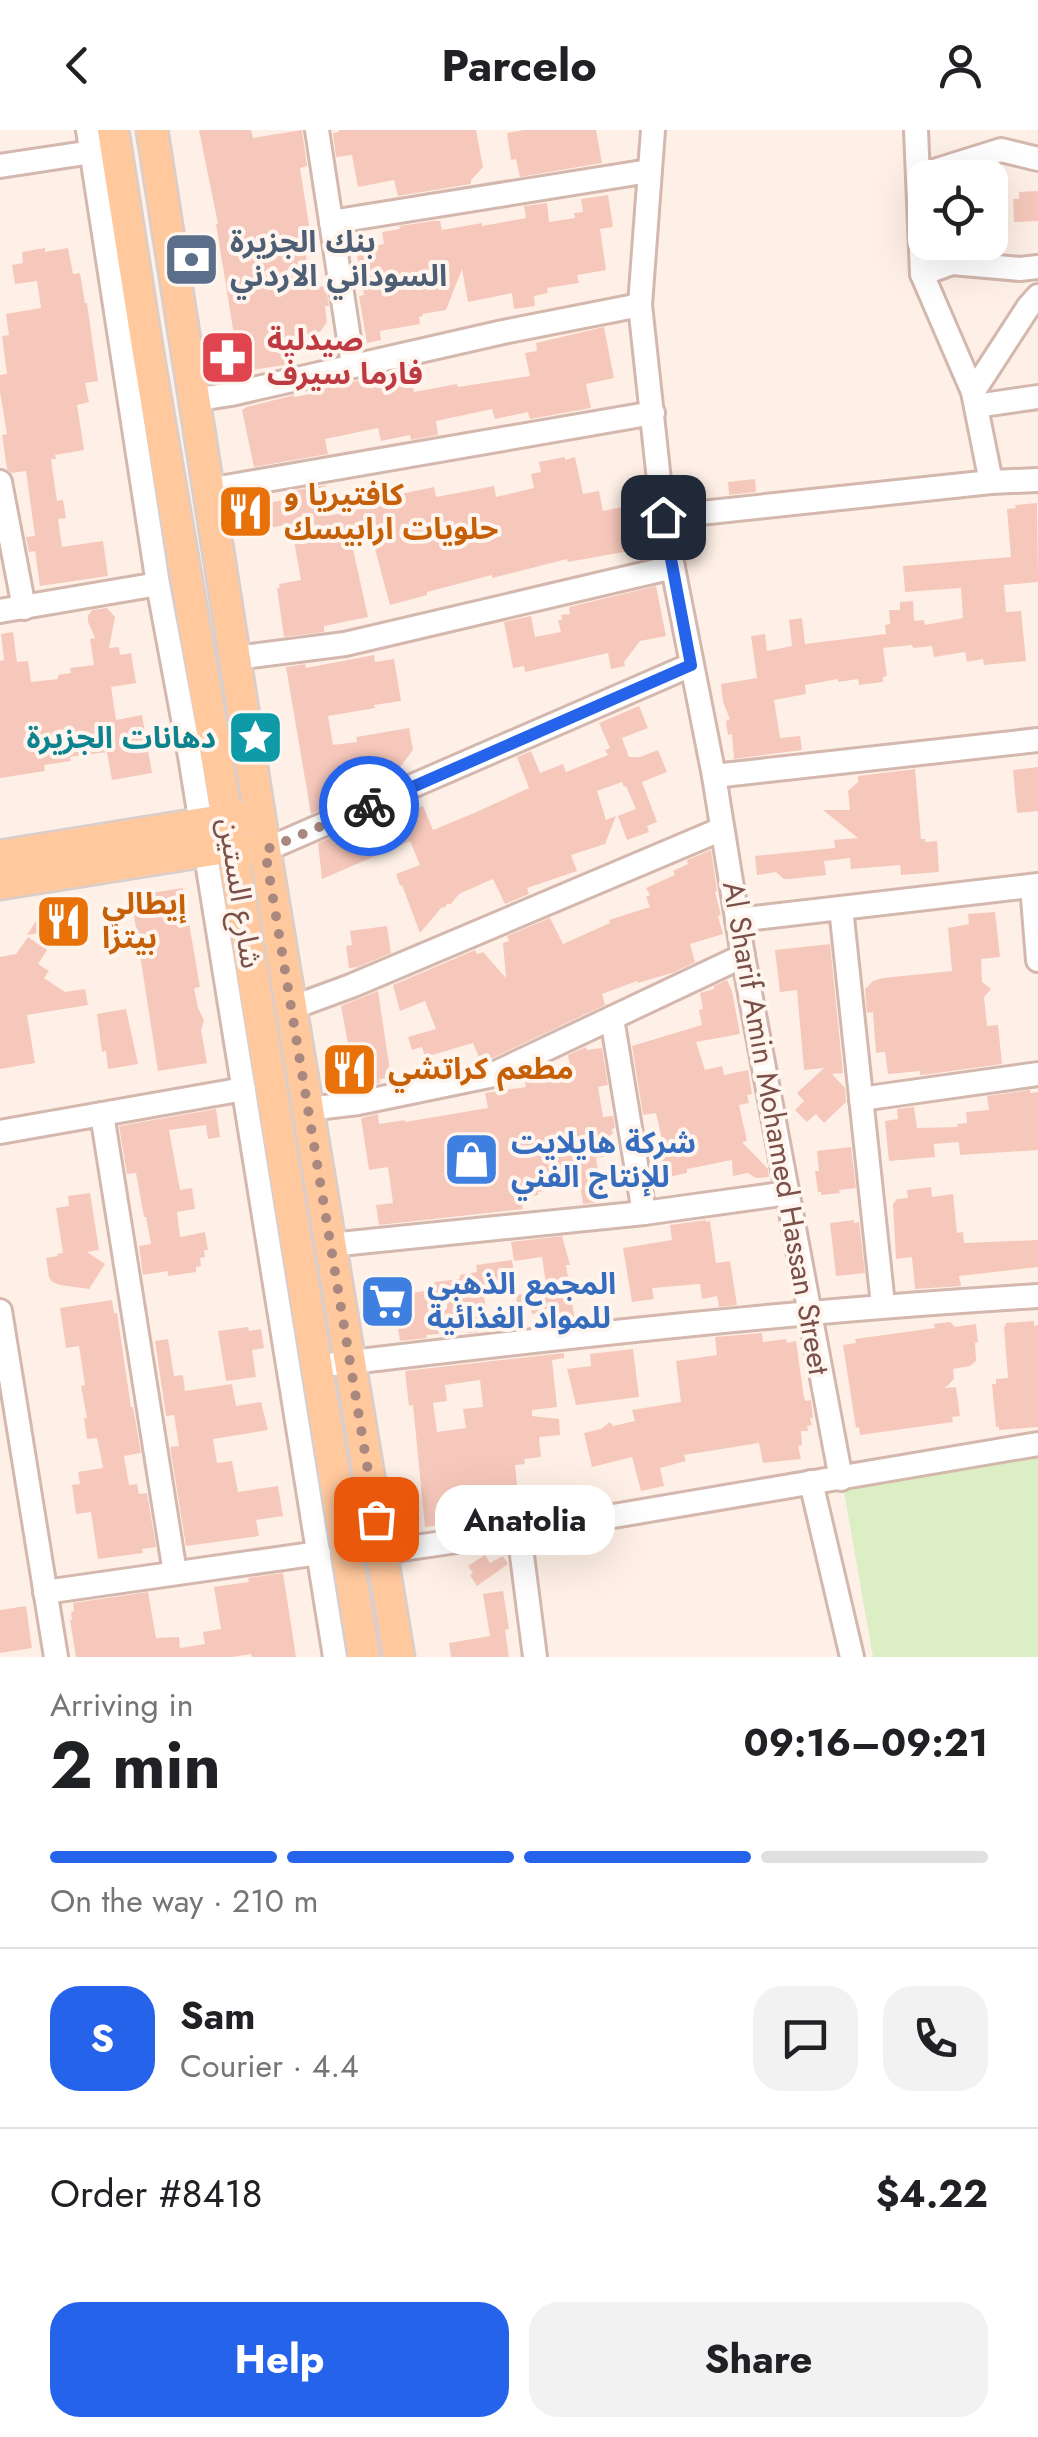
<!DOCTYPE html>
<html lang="en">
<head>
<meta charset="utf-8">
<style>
	body { margin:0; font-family:Jost,"Noto Sans Arabic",sans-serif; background:#f2f2f2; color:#202124; height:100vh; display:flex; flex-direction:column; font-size:38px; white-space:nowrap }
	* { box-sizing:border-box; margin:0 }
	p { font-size:32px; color:#757577 }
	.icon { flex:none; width:55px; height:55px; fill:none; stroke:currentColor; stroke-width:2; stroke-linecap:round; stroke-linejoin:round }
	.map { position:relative; height:1527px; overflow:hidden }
	.side { display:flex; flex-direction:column; background:#fff; flex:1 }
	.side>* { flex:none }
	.fabs { position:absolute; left:908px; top:30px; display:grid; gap:20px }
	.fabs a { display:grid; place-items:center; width:100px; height:100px; border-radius:20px; background:#fff; box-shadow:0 10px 40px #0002; font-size:50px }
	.pin { position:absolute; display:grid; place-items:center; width:85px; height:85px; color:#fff; margin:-42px; border-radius:20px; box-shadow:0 5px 15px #0006 }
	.courier { position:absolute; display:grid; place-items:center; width:100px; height:100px; margin:-50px; border:8px solid #2563eb; border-radius:50%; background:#fff; color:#222; box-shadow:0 2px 12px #0007 }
	.bubble { position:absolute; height:70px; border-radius:30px; background:#fff; box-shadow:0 10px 40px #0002; font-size:32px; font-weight:700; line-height:70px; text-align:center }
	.summary em { font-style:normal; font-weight:700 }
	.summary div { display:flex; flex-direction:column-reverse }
	.summary { display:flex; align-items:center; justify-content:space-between; height:170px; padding:0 50px }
	h1 { font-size:65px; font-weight:700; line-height:75px }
	.bar { display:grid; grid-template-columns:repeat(4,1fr); gap:15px 10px; align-content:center; height:120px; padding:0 50px }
	.bar i { height:12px; border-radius:8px; background:#e0e0e0 }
	.bar .current { background:#2563eb }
	.bar p { grid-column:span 4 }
	.line { display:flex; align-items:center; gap:25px; padding:0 50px; border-top:2px solid #e0e0e0 }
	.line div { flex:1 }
	.round { display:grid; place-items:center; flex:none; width:105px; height:105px; border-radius:30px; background:#f2f2f2 }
	.cta { display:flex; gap:20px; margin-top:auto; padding:20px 50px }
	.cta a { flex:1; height:115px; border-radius:30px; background:#2563eb; color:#fff; font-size:40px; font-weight:700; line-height:115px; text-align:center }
	.cta a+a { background:#f2f2f2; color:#202124 }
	header { display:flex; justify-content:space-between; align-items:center; height:130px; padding:0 50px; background:#fff; font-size:45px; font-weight:700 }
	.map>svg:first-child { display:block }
	.green { fill:#dceec3 }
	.building { fill:#f6c8bb; fill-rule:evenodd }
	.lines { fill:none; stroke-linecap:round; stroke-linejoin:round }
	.minor-casing { stroke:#d4b7ad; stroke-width:28 }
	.major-casing { stroke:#dacecc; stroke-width:35 }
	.minor { stroke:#fff; stroke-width:22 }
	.major { stroke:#ffc89d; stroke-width:30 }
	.done { stroke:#a9887f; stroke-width:10; stroke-dasharray:0 18 }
	.route { stroke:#2563eb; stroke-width:12 }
	.labels { text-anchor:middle; stroke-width:8; stroke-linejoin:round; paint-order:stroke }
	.service-label { font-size:30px; font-weight:bold; fill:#4e5e75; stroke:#fff5ef; text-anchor:start }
	.health-label { font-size:30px; font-weight:bold; fill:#be3a42; stroke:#fff5ef; text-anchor:start }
	.food-label { font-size:30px; font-weight:bold; fill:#c56008; stroke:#fff5ef; text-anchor:start }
	.culture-label { font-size:30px; font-weight:bold; fill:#0d838f; stroke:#fff5ef; text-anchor:end }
	.street-label { font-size:30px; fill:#7b5048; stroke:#fff5ef }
	.shop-label { font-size:30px; font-weight:bold; fill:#366cbe; stroke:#fff5ef; text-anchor:start }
</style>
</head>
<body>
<header><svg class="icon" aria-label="back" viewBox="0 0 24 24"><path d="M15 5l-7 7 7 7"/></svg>Parcelo<svg class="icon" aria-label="person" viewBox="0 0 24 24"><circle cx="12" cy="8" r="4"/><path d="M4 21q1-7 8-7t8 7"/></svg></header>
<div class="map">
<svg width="1038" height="1527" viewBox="0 0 1038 1527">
	<rect width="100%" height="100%" fill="#fef0e6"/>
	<path class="green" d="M1038 1324V1527H873L843 1356Z"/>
	<g class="building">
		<path d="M199 0H251L253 8 302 0 307 36 300 38 310 101 302 103 307 132 314 130 318 157 326 156 329 176H325L327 192 320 202 286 208 290 234 240 242 216 94H218Z"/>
		<path d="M339 0H476L483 37 471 50V54L398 66 394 50 358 57 352 25 336 27 333 3 339 2Z"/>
		<path d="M524 0H596L602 33 520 47 516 29 511 30 507 3Z"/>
		<path d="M1038 61V91L1014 92 1013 69H1019V62Z"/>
		<path d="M608 65 613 97 600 99 606 140 577 145 579 153 547 158 548 163 534 166 535 176 514 179 512 163 468 172 462 139 446 180 422 184 423 186 419 187 420 194 380 201 381 210 367 213 359 166 364 165 356 119 384 114 382 102 400 99 399 96 433 91H440L442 100 482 93V96L526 88 524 76 547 73 549 92 575 88 574 83 583 82 581 69Z"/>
		<path d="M45 118V122L68 118 73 144 80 143 85 173H87L98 251 85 253 89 272 77 275 84 320 55 325 56 329H51L57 371 63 370 66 388 58 389 62 417 103 411 108 446 40 456 35 421 29 422 26 407 35 406 26 341 12 343 7 339 2 305 7 304 0 262V245L7 244 2 206 9 205 6 184 41 178 37 151 15 154 12 135 23 133 22 122Z"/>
		<path d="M604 197 614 248 586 254 591 278 530 289 528 282 495 289 492 279 436 291 438 305 411 310 410 305 381 311 378 298 325 309 328 324 254 337 242 280 247 277 294 265V267L321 262V259L409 239 414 262 457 254 458 257 530 246 525 223 537 221 536 213Z"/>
		<path d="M565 327V330L575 327 583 364 599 361 603 381 637 374 638 380 641 379 645 394 631 397 633 405 626 407 629 421 568 432 567 429 492 448V445L427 462V465L390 475 369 397 349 401 368 487 324 496V502L284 507 277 458H280L279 454 301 450 291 394 269 398 265 373 287 370 285 362 326 355 332 385 375 376 378 363 391 366 434 357 436 367 494 356 496 367 534 358 531 344 541 342 539 332Z"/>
		<path d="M755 349 756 362 729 365 728 352Z"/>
		<path d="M1037 373 1038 452 1004 455 1006 482 1021 481 1026 531 984 535 983 529 967 532 965 522 934 527 932 516 913 518 912 515 883 518 887 546 883 547V552L859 555 858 549 838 552V549L805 555 806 564 774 570 780 608 800 606 802 620 734 629 732 604 728 605 726 591 730 589 723 572 721 554 757 548 751 506 765 504 767 521 792 516 789 490 802 488 805 514 886 504 885 495 890 494 889 480H900V472L913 471 914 491 924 490 925 495 963 488 961 458 905 462 903 436 1011 427 1007 379 1016 378 1015 375Z"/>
		<path d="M656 456 666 506 640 511 624 532 625 536 611 539 608 523 525 542 524 536 513 538 504 492 531 486 535 507 561 502 558 490H562L561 485 570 484 569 477Z"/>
		<path d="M107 478 115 487 109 518 119 517 120 525 131 523 136 553 111 557 116 590 142 585 152 643 112 650 107 622 70 627 71 631 44 635 45 641 0 648V531L4 530 1 504 13 502 17 532 28 531 31 552 58 549V545L71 543 70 538 94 535 90 509 95 508 88 492V486L92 480Z"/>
		<path d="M374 525 375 532 394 529 401 571 374 575 375 578 328 586 333 615 357 612 356 607 409 598 413 620 395 644 366 648 363 646 362 634 336 638 342 670 311 684 286 537 305 534 306 538Z"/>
		<path d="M639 576 648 598 622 608 629 627H640L658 620 667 642 642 652 657 692 647 696 649 702 627 710 618 686 636 679 626 656 624 657 622 652 597 661 606 690 616 686 605 714 571 725 577 741 527 758 529 764 505 774 493 749 459 764 450 775 448 773 444 778 442 777 420 803 402 755 400 756 396 744 420 735 410 711 322 749 318 713 386 684 389 690 423 676 433 700 472 684 529 658 517 627 531 621 540 643 563 634 566 642 608 625 605 620 610 618 599 593Z"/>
		<path d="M1038 637V681L1017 683 1013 640Z"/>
		<path d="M915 639 921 709H925V712L937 711 939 742 901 745 900 735 851 739 850 728 824 731 826 745 790 749H784L776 742 757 745 755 726 835 718 834 710 858 708 823 680H850L848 661 858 652V646Z"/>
		<path d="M711 720 717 761 715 762 721 785 718 786 723 804 690 814 695 832 675 842 638 853 637 851 602 864 605 875 484 932H481L473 913 425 927 422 917 412 920 408 907 436 899 425 871 400 881 393 855 475 820 477 824 483 822 506 848 503 813 509 811 507 806 550 788 563 814 610 793 609 790 650 777 646 767 650 765 646 758 675 745 673 741 688 734 687 730Z"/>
		<path d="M183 758 200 857 194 858 198 878 204 890 201 900 207 933 158 941 131 766Z"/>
		<path d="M72 780 75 797 27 805 40 785Z"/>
		<path d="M995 782 1000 827 981 829 982 852 991 859 984 867 987 896 998 895 1002 934 923 945H920V941L888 944 885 922 876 923 873 882 867 883 865 859 873 851 883 848 952 841 948 798 969 794 968 784Z"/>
		<path d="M387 796 391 823 358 837 349 838 346 816 352 815 350 801Z"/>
		<path d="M28 807 47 820 38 834 49 841 44 848 65 862 85 859 88 875 27 885 35 933 0 939V827L16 824Z"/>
		<path d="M830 814 843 943 832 944 845 958 846 972 824 993 816 984 807 992 795 980 804 971 797 963 824 938 804 940 797 860 780 862 775 820Z"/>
		<path d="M727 850 732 861 740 904 696 912 705 940 722 936 724 945 748 940 752 964 747 965 749 973 739 975 747 1011 742 1012 768 1039 769 1047 756 1048 748 1043 733 1046 732 1030 687 1039V1043L654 1050 649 1022 653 1021 652 1016 663 1014 656 983 643 985 632 916 702 895 699 880 703 879 700 863 714 859V856Z"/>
		<path d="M378 861 391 948 379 949 380 953 356 958 341 876Z"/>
		<path d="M126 879 138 934 108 939 106 921 102 922 97 884Z"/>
		<path d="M586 917 587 920 602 918 608 955 598 957 603 987 613 986 615 998 612 999 613 1004 610 1005 613 1025 596 1028 603 1072 583 1074 580 1055 538 1062V1065L521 1068 523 1079 379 1095 376 1075 393 1073 388 1037 369 1040 361 988 378 984 379 994 405 990V992L488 978 485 963 526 957 524 946 536 940 538 950 571 945 568 925Z"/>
		<path d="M1030 960V963L1038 962V1020L960 1025 959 1012 934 1014 935 1027 889 1031 885 991 898 989 897 979 914 977 917 998 958 997 957 994 967 993 966 982 989 980 987 966Z"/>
		<path d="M216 979 220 1007 208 1009 206 995 169 1000 180 1060 192 1058 195 1079 177 1082 180 1107 205 1102 208 1120H204L205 1127 200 1128 201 1136 196 1137V1142L168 1146V1141L143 1145 139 1116 151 1114 146 1087H144L136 1043 127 1044 119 996Z"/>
		<path d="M851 1017 856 1058 839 1060 840 1063 821 1065V1062H818L815 1041H819L817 1021Z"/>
		<path d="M931 1057 932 1067 953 1064 957 1103 963 1102 964 1113 1038 1110V1137L959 1146 961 1156 915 1159 912 1127 896 1129 893 1074 897 1069 908 1068 907 1060Z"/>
		<path d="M90 1063 99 1120 87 1122 105 1134 89 1159 60 1155 52 1152 49 1147 46 1128 58 1126 57 1124 63 1123 56 1078 69 1076 68 1066Z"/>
		<path d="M706 1090V1092L710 1091 716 1133 730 1131 737 1175 719 1177 717 1166 702 1169 700 1154 652 1158 654 1169 632 1172 623 1118 672 1110 670 1095Z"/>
		<path d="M854 1090V1093L859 1092 865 1143 836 1146 830 1093Z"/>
		<path d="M562 1106 570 1135H566L575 1191 548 1194 547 1188 543 1189 542 1183 532 1184 530 1176 518 1178 516 1165 547 1160 542 1127 514 1131 511 1112Z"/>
		<path d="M512 1130 516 1154 483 1159 489 1201 468 1203 467 1191 438 1195 439 1204 426 1205 427 1208 400 1211 393 1166 436 1159 434 1152 460 1149V1145L477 1142 476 1135Z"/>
		<path d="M112 1170 114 1183H117L131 1277H133L141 1323 124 1326 129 1355 137 1354 139 1364 147 1363 156 1417 142 1419 143 1423 98 1429 91 1382 76 1384 72 1355 80 1354 78 1342 103 1338 97 1308 87 1309 84 1288H87L81 1256 85 1255 79 1216 66 1218 60 1178Z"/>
		<path d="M1034 1191V1196L1038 1195V1297L999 1300V1297H996L992 1254H996V1249L1008 1248 1004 1198 1006 1193Z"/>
		<path d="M950 1192 955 1197 976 1194 978 1212 975 1213 976 1231 970 1236 953 1239 954 1249 945 1258 956 1257 960 1286 952 1287 953 1292 860 1305 859 1297 856 1298 843 1215 856 1213 855 1209 935 1198 934 1194Z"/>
		<path d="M248 1197 249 1201 261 1199 264 1218 252 1220 256 1247 226 1251 218 1201Z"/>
		<path d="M762 1203 763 1212 786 1209 787 1213 796 1211 804 1268 806 1271 811 1270 813 1288H810L812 1295 807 1296 808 1301H801L802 1315 798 1316 801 1329 763 1333 759 1313 684 1325 686 1331 660 1338 664 1356 641 1361 632 1327 592 1337 584 1303 601 1299 610 1292 613 1296 635 1291 632 1280 681 1272 676 1231 717 1225 715 1207Z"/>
		<path d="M168 1209 174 1246 183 1245 185 1261 232 1254 236 1276 261 1272 268 1300 213 1309 217 1333 232 1331 238 1362 278 1356 283 1386 256 1390 259 1406 186 1416 170 1317 179 1316 174 1285 166 1286 155 1211Z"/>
		<path d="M633 1219 639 1267 576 1275 567 1239 591 1236 590 1224Z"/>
		<path d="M564 1223V1228L552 1230 557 1277 532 1280V1286L559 1289 560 1305 539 1307 541 1327 524 1329 525 1334 515 1335 518 1365 484 1369 486 1389 425 1397 413 1275 409 1276 405 1241ZM480 1250 483 1277 463 1279 466 1298 437 1302 433 1273 447 1271 445 1255Z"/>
		<path d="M485 1425 490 1433 503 1426 508 1434 477 1456 470 1445 473 1443 468 1436Z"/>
		<path d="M283 1443 296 1527H252L251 1524 232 1527H76L70 1490H72L71 1482 74 1481 73 1473 148 1462 156 1508 179 1507 180 1518 205 1514 203 1502 221 1499 214 1457 249 1452 248 1448Z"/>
		<path d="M503 1461 509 1499 505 1500 509 1527H451L449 1513 490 1506 483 1464Z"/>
		<path d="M26 1476 32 1518 0 1523V1480Z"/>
	</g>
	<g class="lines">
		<defs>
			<g id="minor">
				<path d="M88 0 158 454 190 626 335 1527"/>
				<path d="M317 0 353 235"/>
				<path d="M653 0 640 175 663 387 714 646 743 826 841 1349"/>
				<path d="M916 0 922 144 973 262 991 352"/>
				<path d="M0 36 92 22"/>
				<path d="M918 46 1001 20 1038 29"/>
				<path d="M331 92 649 41"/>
				<path d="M922 144 952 133 1020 139 1038 137"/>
				<path d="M973 262 1029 176 1038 166"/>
				<path d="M193 270 231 264 503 202 640 175"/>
				<path d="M976 276 1038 267"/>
				<path d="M0 352 24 478"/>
				<path d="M208 360 653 283"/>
				<path d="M663 387 991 352 1038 350"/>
				<path d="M0 481 158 454"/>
				<path d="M236 528 345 514 673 437"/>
				<path d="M714 646 1038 610"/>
				<path d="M265 720 691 535"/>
				<path d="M1032 756 1038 830"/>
				<path d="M841 778 883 1175"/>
				<path d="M737 790 1038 755"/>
				<path d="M291 878 351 856 722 699"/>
				<path d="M612 888 644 1083"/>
				<path d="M861 969 1038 944"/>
				<path d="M308 979 358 973 489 946 743 826"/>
				<path d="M102 984 175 1443"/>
				<path d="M0 1002 244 959"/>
				<path d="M330 1115 644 1083 788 1063"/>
				<path d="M0 1181 56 1527"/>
				<path d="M335 1234C569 1206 803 1180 1038 1166"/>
				<path d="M811 1352 852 1527"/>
				<path d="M519 1402 535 1527"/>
				<path d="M381 1422 519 1402 1038 1314"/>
				<path d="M45 1462 319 1423"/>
			</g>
			<g id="major">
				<path d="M113 0 148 223 232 717 364 1527"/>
				<path d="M152 0 265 720 399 1527"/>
				<path d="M0 726 247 686"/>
				<path d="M0 754 232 717 249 719"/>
			</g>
		</defs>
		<use href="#minor" class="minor-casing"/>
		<use href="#major" class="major-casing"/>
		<use href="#minor" class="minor"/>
		<use href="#major" class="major"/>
	</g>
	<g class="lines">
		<path class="done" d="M369 676 265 720 376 1389"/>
		<path class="route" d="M369 676 691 535 663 387"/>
	</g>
	<defs>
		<symbol id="bank-square" viewBox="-11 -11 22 22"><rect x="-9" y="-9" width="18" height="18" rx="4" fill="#5c6f8a" stroke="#fff5ef"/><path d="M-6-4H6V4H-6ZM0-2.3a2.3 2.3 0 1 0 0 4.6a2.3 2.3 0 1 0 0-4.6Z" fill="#fff"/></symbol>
		<symbol id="pharmacy-square" viewBox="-11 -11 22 22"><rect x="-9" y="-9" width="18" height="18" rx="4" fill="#e0444e" stroke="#fff5ef"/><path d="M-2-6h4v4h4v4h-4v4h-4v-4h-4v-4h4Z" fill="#fff"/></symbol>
		<symbol id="restaurant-square" viewBox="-11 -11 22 22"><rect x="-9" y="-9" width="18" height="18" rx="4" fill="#e8710a" stroke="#fff5ef"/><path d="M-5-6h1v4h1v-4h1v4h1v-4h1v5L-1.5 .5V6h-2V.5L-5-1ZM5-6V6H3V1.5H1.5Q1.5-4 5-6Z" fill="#fff"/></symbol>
		<symbol id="sight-square" viewBox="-11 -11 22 22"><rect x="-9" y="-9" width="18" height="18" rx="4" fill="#0f9aa8" stroke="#fff5ef"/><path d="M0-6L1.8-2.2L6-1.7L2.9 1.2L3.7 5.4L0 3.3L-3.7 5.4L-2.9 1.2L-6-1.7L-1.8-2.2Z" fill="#fff"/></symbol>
		<symbol id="shop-square" viewBox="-11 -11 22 22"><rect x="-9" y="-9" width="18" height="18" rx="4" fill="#3f7fe0" stroke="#fff5ef"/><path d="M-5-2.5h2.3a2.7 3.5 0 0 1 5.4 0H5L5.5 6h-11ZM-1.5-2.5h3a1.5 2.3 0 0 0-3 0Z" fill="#fff"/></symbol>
		<symbol id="supermarket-square" viewBox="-11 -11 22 22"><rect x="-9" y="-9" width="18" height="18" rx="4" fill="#3f7fe0" stroke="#fff5ef"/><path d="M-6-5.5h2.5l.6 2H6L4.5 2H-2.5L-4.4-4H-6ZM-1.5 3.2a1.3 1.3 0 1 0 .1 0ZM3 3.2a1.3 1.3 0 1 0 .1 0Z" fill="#fff"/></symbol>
	</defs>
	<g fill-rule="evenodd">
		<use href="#bank-square" x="160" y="98" width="63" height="63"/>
		<use href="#pharmacy-square" x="196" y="196" width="63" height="63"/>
		<use href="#restaurant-square" x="214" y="350" width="63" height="63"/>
		<use href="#sight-square" x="224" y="576" width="63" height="63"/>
		<use href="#restaurant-square" x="32" y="760" width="63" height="63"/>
		<use href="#restaurant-square" x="318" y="908" width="63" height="63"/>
		<use href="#shop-square" x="440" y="998" width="63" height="63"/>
		<use href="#supermarket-square" x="356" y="1140" width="63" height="63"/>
	</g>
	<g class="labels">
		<g class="service-label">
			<text x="230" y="122">بنك الجزيرة<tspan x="230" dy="34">السوداني الاردني</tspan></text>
		</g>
		<g class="health-label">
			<text x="267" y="220">صيدلية<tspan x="267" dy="34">فارما سيرف</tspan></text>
		</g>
		<g class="food-label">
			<text x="284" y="375">كافتيريا و<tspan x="284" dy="34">حلويات ارابيسك</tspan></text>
			<text x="102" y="784">إيطالي<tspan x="102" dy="34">بيتزا</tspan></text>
			<text x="388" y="949">مطعم كراتشي</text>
		</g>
		<g class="culture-label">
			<text x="216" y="618">دهانات الجزيرة</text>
		</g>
		<g class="street-label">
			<text transform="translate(240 763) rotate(81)" y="10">شارع الستين</text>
			<text transform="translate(776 998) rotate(80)" y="10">Al Sharif Amin Mohamed Hassan Street</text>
		</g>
		<g class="shop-label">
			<text x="511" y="1023">شركة هايلايت<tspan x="511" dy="34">للإنتاج الفني</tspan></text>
			<text x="427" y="1164">المجمع الذهبي<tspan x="427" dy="34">للمواد الغذائية</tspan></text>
		</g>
	</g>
</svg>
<div class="fabs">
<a><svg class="icon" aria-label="locate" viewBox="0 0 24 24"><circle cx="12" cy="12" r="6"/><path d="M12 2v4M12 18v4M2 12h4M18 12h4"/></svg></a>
</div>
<div class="pin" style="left:376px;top:1389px;background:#ea580c"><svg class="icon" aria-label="bag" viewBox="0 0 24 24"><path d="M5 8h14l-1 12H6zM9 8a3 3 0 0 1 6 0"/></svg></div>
<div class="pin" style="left:663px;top:387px;background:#1f2937"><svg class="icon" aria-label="home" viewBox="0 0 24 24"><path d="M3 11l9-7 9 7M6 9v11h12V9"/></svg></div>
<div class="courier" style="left:369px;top:676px"><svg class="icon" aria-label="bike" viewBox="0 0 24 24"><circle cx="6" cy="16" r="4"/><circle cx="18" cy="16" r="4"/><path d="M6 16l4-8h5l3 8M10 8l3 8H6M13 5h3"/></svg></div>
<div class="bubble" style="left:435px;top:1355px;width:180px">Anatolia</div>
</div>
<section class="side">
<div class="summary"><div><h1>2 min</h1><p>Arriving in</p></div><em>09:16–09:21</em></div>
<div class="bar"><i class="current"></i><i class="current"></i><i class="current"></i><i></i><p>On the way · 210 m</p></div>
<div class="line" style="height:180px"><b class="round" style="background:#2563eb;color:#fff">S</b><div><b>Sam</b><p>Courier · 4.4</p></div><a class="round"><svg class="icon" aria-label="chat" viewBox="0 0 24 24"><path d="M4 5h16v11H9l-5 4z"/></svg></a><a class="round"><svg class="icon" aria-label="phone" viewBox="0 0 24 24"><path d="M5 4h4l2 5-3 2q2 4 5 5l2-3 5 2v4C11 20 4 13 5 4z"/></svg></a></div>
<div class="line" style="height:130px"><div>Order #8418</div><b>$4.22</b></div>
<div class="cta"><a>Help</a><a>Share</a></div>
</section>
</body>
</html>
